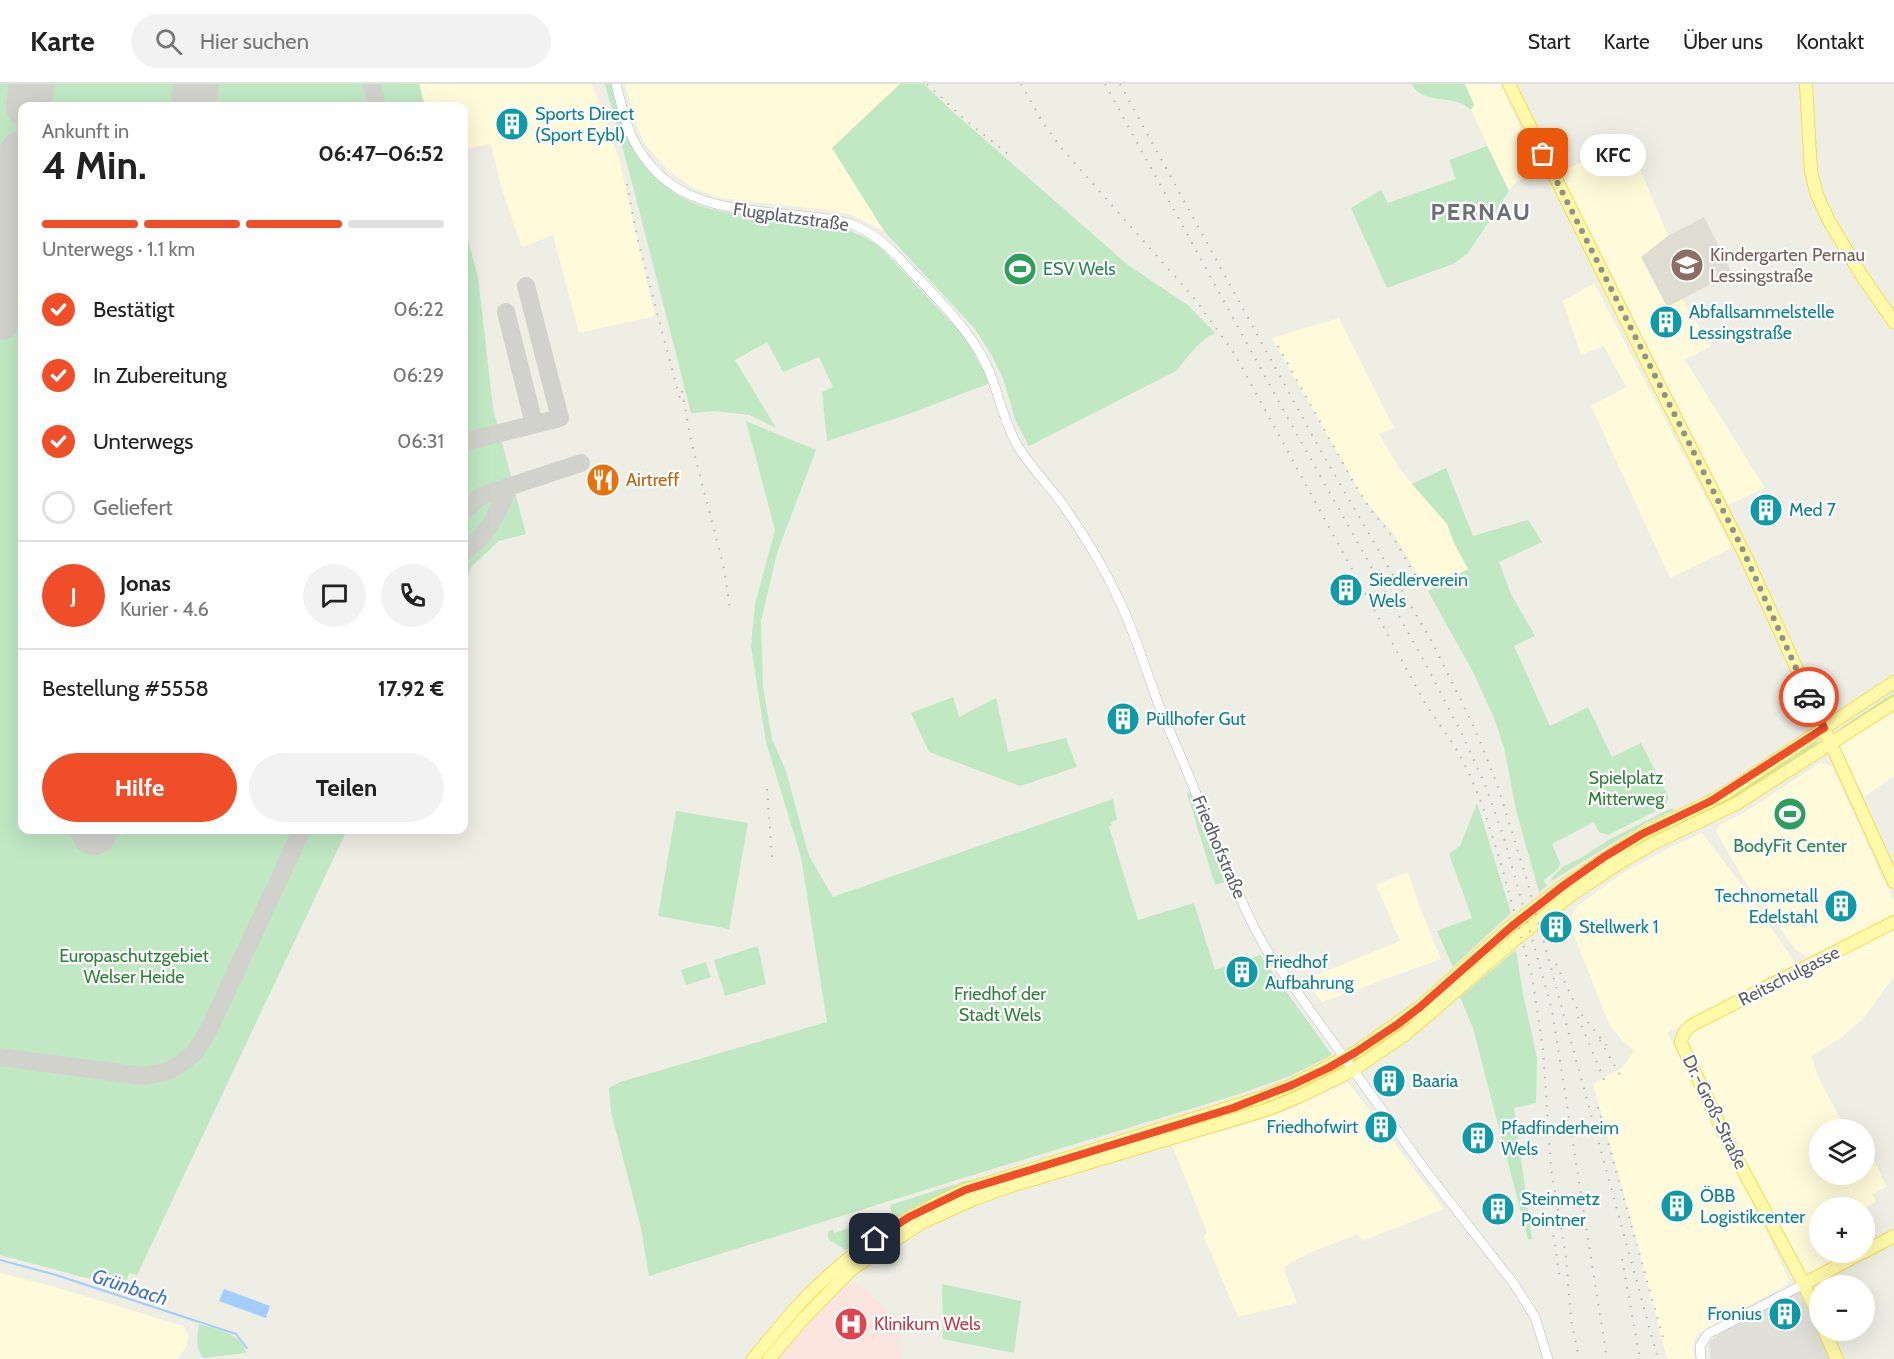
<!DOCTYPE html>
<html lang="de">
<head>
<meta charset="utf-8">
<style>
	body { margin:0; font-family:Cabin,sans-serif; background:#f2f2f2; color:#222; height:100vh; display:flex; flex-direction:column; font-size:22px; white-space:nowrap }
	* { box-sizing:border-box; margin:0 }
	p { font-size:20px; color:#767676 }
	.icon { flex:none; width:33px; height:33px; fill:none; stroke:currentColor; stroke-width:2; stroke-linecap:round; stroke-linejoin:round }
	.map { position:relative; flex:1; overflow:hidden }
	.details { position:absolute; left:18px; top:18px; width:450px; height:732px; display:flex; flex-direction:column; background:#fff; border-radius:12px; box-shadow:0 6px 24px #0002 }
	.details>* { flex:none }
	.fabs { position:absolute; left:1809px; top:1035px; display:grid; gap:12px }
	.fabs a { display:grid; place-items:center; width:66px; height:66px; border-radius:50%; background:#fff; box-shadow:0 6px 24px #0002; font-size:30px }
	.pin { position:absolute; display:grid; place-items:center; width:51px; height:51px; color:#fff; margin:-26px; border-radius:12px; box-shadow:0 3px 9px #0006 }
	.courier { position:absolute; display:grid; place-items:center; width:60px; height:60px; margin:-30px; border:4px solid #f04e28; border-radius:50%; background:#fff; color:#222; box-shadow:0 2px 8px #0007 }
	.bubble { position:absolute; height:42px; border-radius:21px; background:#fff; box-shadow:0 6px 24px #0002; font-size:20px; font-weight:800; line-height:42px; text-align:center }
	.overview em { font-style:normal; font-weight:800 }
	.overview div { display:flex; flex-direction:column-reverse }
	.overview { display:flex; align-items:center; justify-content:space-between; height:102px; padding:0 24px }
	h1 { font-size:39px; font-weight:800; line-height:45px }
	.bar { display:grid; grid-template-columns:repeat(4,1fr); gap:9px 6px; align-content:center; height:72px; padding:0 24px }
	.bar i { height:8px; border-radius:4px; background:#e0e0e0 }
	.bar .on { background:#f04e28 }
	.bar p { grid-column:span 4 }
	.line { display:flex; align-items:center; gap:15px; padding:0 24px; border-top:2px solid #e0e0e0 }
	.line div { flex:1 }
	.round { display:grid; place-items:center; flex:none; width:63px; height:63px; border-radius:32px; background:#f2f2f2 }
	ol { padding:0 24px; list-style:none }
	li { display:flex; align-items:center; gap:18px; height:66px }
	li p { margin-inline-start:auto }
	li .icon { padding:6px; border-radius:50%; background:#f04e28; color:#fff; stroke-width:4 }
	li:last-child { color:#767676 }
	li i { width:33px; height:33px; border:3px solid #e0e0e0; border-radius:50% }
	.primary-button { display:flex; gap:12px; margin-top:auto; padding:12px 24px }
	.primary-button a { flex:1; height:69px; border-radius:36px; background:#f04e28; color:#fff; font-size:24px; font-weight:800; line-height:69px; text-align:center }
	.primary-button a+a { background:#f2f2f2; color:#222 }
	header { display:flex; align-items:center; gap:36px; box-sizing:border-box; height:84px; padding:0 30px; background:#fff; border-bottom:2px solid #e0e0e0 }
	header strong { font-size:28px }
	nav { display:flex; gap:33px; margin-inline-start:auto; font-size:21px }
	.search { width:420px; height:54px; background:#f2f2f2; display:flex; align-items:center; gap:15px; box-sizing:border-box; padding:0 21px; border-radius:33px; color:#767676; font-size:22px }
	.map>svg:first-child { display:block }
	.commercial { fill:#fffad9 }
	.industrial { fill:#e0dfd8 }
	.education { fill:#dfddd2 }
	.medical { fill:#fce5df }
	.green { fill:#bfe8c3 }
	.water { fill:#a4cdff }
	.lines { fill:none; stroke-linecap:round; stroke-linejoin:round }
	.stream { stroke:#a4cdff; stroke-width:2 }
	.taxiway { stroke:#d2d2cd; stroke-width:18 }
	.runway { stroke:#d2d2cd; stroke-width:46 }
	.tertiary-casing { stroke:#b9bbc0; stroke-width:10 }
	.primary-casing { stroke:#f7db54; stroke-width:14 }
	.tertiary { stroke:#fff; stroke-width:9 }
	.primary { stroke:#fffaa9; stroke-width:12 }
	.rail { stroke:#b5b6b6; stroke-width:2; stroke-dasharray:1.5 8; stroke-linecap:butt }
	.done { stroke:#8f9191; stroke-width:6; stroke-dasharray:0 10.8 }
	.route { stroke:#f04e28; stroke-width:8 }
	.labels { text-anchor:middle; stroke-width:4.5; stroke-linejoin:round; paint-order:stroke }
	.culture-label { font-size:18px; fill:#0d838f; stroke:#fff; text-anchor:start }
	.street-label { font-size:18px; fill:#5c5f65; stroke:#fff }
	.education-label { font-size:18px; fill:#785e54; stroke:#fff; text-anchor:start }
	.leisure-label { font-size:18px; fill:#27864d; stroke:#fff; text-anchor:start }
	.food-label { font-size:18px; fill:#c56008; stroke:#fff; text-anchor:start }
	.park-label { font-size:18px; fill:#30813c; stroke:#fff }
	.health-label { font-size:18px; fill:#be3a42; stroke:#fff; text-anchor:start }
	.water-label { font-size:20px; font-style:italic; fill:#4074c8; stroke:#fff }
	.district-label { font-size:24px; font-weight:bold; letter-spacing:1.5px; fill:#6d7177; stroke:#fff }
</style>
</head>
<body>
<header>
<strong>Karte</strong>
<div class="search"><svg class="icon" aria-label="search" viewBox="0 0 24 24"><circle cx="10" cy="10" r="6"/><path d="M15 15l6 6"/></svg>Hier suchen</div>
<nav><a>Start</a><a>Karte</a><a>Über uns</a><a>Kontakt</a></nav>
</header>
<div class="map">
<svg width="1894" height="1275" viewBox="0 0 1894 1275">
	<rect width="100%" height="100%" fill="#efeee4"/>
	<g class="commercial">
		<path d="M420 0H592L619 75 655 232 579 249 553 151 522 163 502 106 491 60 464 65V22H425Z"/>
		<path d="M625 0H900L832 64 884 147 852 131 827 126 721 114 692 103 667 85 645 60 638 45Z"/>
		<path d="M1465 0H1501L1538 84 1514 100 1509 107 1471 26 1474 21Z"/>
		<path d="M1628 57 1668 152 1642 173 1667 223 1682 215 1711 262 1685 276 1765 404 1728 421 1560 88Z"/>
		<path d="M1594 199 1732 464 1670 494 1591 322 1626 303 1604 262 1581 271 1563 217Z"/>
		<path d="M1339 234 1394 344 1379 350 1399 384 1447 440 1454 459 1469 485 1428 507 1393 449 1363 414 1272 254Z"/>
		<path d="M1894 623V692L1864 713 1838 660Z"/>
		<path d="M1823 679 1832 683 1894 818V832L1813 874H1808L1795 865 1771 832 1746 799 1716 747 1719 741 1745 728 1819 680Z"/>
		<path d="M1702 749 1738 796 1794 877 1795 882 1667 949 1715 1040 1788 1193 1787 1201 1699 1249 1694 1256 1693 1268 1695 1275H1667L1632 1139 1593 1000 1622 984 1634 967 1620 954 1609 940 1571 844 1570 838 1574 826 1579 821 1621 790 1671 763Z"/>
		<path d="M1408 788 1419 821 1441 875 1322 918 1304 896 1400 857 1376 801Z"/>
		<path d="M1894 846V892L1863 935 1841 954 1811 972 1820 997 1846 1045 1820 1046V1090H1864L1865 1071 1870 1068 1887 1103 1872 1110 1876 1118 1865 1124H1820V1168L1849 1169 1804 1192 1684 958 1688 948Z"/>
		<path d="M1347 999 1351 1002 1444 1125 1362 1157 1358 1150 1309 1169 1283 1183 1297 1219 1238 1233 1204 1153 1207 1148 1172 1061 1235 1044 1288 1026Z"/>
		<path d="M0 1189 55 1203 183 1242 188 1251 187 1262 177 1275H0Z"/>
	</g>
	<path class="industrial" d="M1802 1205 1831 1275H1711L1709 1258 1724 1247Z"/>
	<path class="education" d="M1704 133 1732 189 1667 223 1641 173 1668 152Z"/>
	<path class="medical" d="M850 1199 858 1200 865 1205 882 1222 896 1245 903 1275H779L815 1234Z"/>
	<g class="green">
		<path d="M0 0H419L424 22H22V746H347L137 1191 129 1189 124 1204 0 1171Z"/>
		<path d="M605 0H611C616 19 621 39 629 57 643 89 677 117 711 125 738 132 765 133 793 136 828 140 849 142 879 162L965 253 990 299 909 330 827 357 822 308 833 303 819 273 783 288 767 258 735 276 776 344 750 331 714 327 691 329 634 106Z"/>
		<path d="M900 0H924L953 28 1128 181 1189 222 1215 249C1198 257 1188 273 1176 287L1029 362 1016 338 1003 294 992 272 975 245 884 147 832 64Z"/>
		<path d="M1412 0H1465L1474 21 1471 26C1455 9 1422 22 1412 0Z"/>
		<path d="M1487 62 1509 107 1468 169 1453 180 1387 204 1351 124 1381 106 1388 119 1456 95 1449 76Z"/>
		<path d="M464 141 478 193 493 324 526 450 499 457 472 482 464 500Z"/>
		<path d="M746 337 816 366 777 469 761 537 763 603 772 655 786 687 809 772 833 813 1113 715 1117 736 1111 738 1112 741 1109 743 1138 836 1194 819 1215 886 1260 871 1332 971 1288 993 1236 1011 960 1095 649 1192 641 1144 611 1028 609 1004 620 998 827 938 801 773 766 658 751 562 755 521 775 446Z"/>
		<path d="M1446 384 1473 452 1528 436 1542 458 1499 478 1511 510 1535 552 1514 562 1550 642 1588 623 1612 673 1641 659 1669 714 1664 723 1608 751 1599 748 1594 738 1552 760 1560 779 1558 785 1544 796 1547 802 1539 808 1516 726 1504 663 1494 634 1473 588 1428 507 1468 485 1454 459 1447 440 1412 400Z"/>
		<path d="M1894 609V613L1840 648 1842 643Z"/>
		<path d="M953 613 959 633 996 614 1008 668 1066 654 1077 683 1020 702 929 668 911 629Z"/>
		<path d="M1815 655 1819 661 1747 709 1544 827 1543 822 1617 770Z"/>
		<path d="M1190 708 1228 797 1215 801 1187 709Z"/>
		<path d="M1477 719 1511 829 1453 883 1437 847 1472 834 1449 770 1460 762Z"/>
		<path d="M1672 724 1674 726 1644 740 1550 798 1553 792 1564 782 1581 774 1610 755Z"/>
		<path d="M676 727 748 739 729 845 658 832Z"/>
		<path d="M758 862 766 900 725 912 714 876Z"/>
		<path d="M1516 866 1523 910 1537 974 1536 1019 1514 1024 1532 1155 1528 1156 1473 944 1460 913Z"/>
		<path d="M706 878 711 893 686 901 681 886Z"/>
		<path d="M969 1096 970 1099 938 1112 909 1126 846 1166 828 1155V1148L833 1145 834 1149 892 1130 890 1121Z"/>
		<path d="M942 1200 1021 1217 1014 1269 943 1255Z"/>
		<path d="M199 1240C214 1245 244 1249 246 1269L204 1274C194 1265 198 1252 199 1240Z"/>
	</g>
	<path class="water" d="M224 1205 270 1222 266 1234 219 1217Z"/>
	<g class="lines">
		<path class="stream" d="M0 1176 56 1191 236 1250 247 1264"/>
		<g class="taxiway">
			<path d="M372 0 377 22"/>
			<path d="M506 228 534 340"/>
			<path d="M464 358 560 334 526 202"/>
			<path d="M464 427 481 412 581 379"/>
			<path d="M464 467C486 454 500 426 508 403"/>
			<path d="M0 973 142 992 166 988 182 979 196 967 210 943 302 746"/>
		</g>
		<g class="runway">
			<path d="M29 22 32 0"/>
			<path d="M193 22 196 0"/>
			<path d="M0 233 22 69"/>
			<path d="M94 748V746"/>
		</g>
		<defs>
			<g id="tertiary">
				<path d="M616 0C621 18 624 38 633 55 669 126 734 124 803 132 820 134 838 135 854 141 873 149 887 161 900 175 929 207 965 239 985 278 998 304 1002 334 1016 359 1027 379 1044 396 1058 414 1082 447 1103 481 1120 518 1135 550 1145 583 1157 616 1169 647 1183 676 1195 707 1217 760 1238 815 1266 865L1426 1087 1514 1200 1535 1233 1548 1275"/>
				<path d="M1701 1275 1700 1262 1708 1250 1804 1200"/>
			</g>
			<g id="primary">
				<path d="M1509 0 1633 250 1745 471 1894 798"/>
				<path d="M1806 0 1811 88 1817 111 1828 135 1860 189 1894 238"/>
				<path d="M1864 1168 1894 1152"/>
				<path d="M1804 1200 1863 1168"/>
				<path d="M1820 1236 1804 1200 1728 1058 1681 959C1682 950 1685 947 1692 941L1894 838"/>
				<path d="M1824 1246 1837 1275"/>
				<path d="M753 1275C766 1259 780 1242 794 1226 841 1173 901 1134 965 1106L1263 1013 1292 1001 1356 968 1420 923 1511 842 1563 802 1642 750 1711 717 1727 708 1894 598"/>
				<path d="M769 1275 804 1234 852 1185 874 1170 923 1138 974 1115 1011 1102 1269 1025 1300 1012 1353 986 1406 950 1516 855 1571 811 1613 783 1652 760 1736 720 1894 619"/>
			</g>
		</defs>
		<use href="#tertiary" class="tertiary-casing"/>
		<use href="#primary" class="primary-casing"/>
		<use href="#tertiary" class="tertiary"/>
		<use href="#primary" class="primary"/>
		<g class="rail">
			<path d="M927 0 964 35 1008 70"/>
			<path d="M1021 0 1043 39 1063 66 1194 214 1234 269 1425 619 1457 666 1469 689 1483 723 1501 780 1532 892 1543 965 1551 1085 1566 1173 1571 1235 1579 1275"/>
			<path d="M1105 0 1290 338 1423 575 1463 652 1486 703 1504 754 1552 926 1607 1275"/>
			<path d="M1120 0 1322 369 1432 558 1475 645 1497 700 1526 793 1658 1275"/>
			<path d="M627 100 637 153 680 315"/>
			<path d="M1278 262 1355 401 1370 425 1393 453 1419 498"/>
			<path d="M682 307 691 357 724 484 730 525"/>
			<path d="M767 705 772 773"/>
			<path d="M1556 880 1578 926 1607 962"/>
			<path d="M1578 933 1605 998"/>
			<path d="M1600 956 1620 991"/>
			<path d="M1598 1023 1664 1257"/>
			<path d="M1552 1142 1560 1195"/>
			<path d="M1622 1175 1640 1275"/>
		</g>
	</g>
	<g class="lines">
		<path class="done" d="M1543 70 1742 464 1809 613"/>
		<path class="route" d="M875 1155 909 1133 965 1106 1233 1024 1292 1001 1330 983 1356 968 1398 940 1420 923 1511 843 1563 802 1604 773 1642 750 1711 717 1824 644 1809 613"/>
	</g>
	<defs>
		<symbol id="building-disc" viewBox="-11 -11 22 22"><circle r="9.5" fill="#0f9aa8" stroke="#fff"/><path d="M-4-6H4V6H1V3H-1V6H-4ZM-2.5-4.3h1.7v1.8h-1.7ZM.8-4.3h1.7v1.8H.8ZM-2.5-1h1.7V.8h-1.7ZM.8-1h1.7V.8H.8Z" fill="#fff"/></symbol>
		<symbol id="school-disc" viewBox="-11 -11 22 22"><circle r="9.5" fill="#8d6e63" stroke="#fff"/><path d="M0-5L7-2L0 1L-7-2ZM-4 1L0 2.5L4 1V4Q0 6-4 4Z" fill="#fff"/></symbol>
		<symbol id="stadium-disc" viewBox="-11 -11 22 22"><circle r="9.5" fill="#2e9e5b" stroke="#fff"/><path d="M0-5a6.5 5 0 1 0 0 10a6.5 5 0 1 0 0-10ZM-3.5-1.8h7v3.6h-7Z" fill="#fff"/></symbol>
		<symbol id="restaurant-disc" viewBox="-11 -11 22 22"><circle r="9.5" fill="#e8710a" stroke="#fff"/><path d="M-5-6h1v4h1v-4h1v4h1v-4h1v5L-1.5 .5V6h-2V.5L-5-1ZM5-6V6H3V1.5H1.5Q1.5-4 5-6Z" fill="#fff"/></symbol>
		<symbol id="hospital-disc" viewBox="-11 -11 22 22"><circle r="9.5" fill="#e0444e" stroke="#fff"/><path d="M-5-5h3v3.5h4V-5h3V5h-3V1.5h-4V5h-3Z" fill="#fff"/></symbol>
	</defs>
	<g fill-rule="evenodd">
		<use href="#building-disc" x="493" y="21" width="38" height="38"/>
		<use href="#school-disc" x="1668" y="162" width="38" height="38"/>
		<use href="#stadium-disc" x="1001" y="166" width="38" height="38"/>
		<use href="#building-disc" x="1647" y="219" width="38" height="38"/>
		<use href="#restaurant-disc" x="584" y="377" width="38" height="38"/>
		<use href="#building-disc" x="1747" y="407" width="38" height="38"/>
		<use href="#building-disc" x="1327" y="487" width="38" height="38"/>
		<use href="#building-disc" x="1104" y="616" width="38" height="38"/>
		<use href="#stadium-disc" x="1771" y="711" width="38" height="38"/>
		<use href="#building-disc" x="1822" y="803" width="38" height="38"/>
		<use href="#building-disc" x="1537" y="824" width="38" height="38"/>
		<use href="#building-disc" x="1223" y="869" width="38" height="38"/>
		<use href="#building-disc" x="1370" y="978" width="38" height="38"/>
		<use href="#building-disc" x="1362" y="1024" width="38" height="38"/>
		<use href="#building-disc" x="1459" y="1035" width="38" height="38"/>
		<use href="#building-disc" x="1658" y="1103" width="38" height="38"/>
		<use href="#building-disc" x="1479" y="1106" width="38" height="38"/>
		<use href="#building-disc" x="1766" y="1211" width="38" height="38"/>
		<use href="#hospital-disc" x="832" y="1221" width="38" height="38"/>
	</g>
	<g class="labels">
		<g class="culture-label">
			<text x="535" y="36">Sports Direct<tspan x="535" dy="21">(Sport Eybl)</tspan></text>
			<text x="1689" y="234">Abfallsammelstelle<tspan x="1689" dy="21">Lessingstraße</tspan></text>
			<text x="1789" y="432">Med 7</text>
			<text x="1369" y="502">Siedlerverein<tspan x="1369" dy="21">Wels</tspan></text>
			<text x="1146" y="641">Püllhofer Gut</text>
			<text x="1818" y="818" text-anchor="end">Technometall<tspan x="1818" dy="21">Edelstahl</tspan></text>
			<text x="1579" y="849">Stellwerk 1</text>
			<text x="1265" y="884">Friedhof<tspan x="1265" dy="21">Aufbahrung</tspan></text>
			<text x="1412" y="1003">Baaria</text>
			<text x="1358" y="1049" text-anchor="end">Friedhofwirt</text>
			<text x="1501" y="1050">Pfadfinderheim<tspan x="1501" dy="21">Wels</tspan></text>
			<text x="1700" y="1118">ÖBB<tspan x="1700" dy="21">Logistikcenter</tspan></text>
			<text x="1521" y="1121">Steinmetz<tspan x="1521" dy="21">Pointner</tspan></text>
			<text x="1762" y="1236" text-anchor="end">Fronius</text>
		</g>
		<g class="street-label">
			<text transform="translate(791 133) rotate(8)" y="6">Flugplatzstraße</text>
			<text transform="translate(1219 763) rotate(67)" y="6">Friedhofstraße</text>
			<text transform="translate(1789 892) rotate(-27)" y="6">Reitschulgasse</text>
			<text transform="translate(1715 1028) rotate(64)" y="6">Dr.-Groß-Straße</text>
		</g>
		<g class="education-label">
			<text x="1710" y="177">Kindergarten Pernau<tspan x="1710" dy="21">Lessingstraße</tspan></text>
		</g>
		<g class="leisure-label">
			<text x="1043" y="191">ESV Wels</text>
			<text x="1790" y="768" text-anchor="middle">BodyFit Center</text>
		</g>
		<g class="food-label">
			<text x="626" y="402">Airtreff</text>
		</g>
		<g class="park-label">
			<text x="1626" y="700">Spielplatz<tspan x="1626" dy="21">Mitterweg</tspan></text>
			<text x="134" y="878">Europaschutzgebiet<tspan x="134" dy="21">Welser Heide</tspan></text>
			<text x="1000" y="916">Friedhof der<tspan x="1000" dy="21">Stadt Wels</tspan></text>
		</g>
		<g class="health-label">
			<text x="874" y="1246">Klinikum Wels</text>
		</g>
		<g class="water-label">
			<text transform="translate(130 1203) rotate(18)" y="7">Grünbach</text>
		</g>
		<g class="district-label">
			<text x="1481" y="136">PERNAU</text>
		</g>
	</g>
</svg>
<div class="fabs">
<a><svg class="icon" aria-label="layers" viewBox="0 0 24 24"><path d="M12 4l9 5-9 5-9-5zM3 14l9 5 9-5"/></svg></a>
<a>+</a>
<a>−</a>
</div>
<div class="pin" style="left:1543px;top:70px;background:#ea580c"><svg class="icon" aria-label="bag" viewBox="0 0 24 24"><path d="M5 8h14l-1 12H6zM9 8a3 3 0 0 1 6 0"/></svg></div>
<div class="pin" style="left:875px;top:1155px;background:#1f2937"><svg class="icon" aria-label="home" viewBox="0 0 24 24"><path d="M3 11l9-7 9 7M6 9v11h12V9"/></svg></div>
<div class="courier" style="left:1809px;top:613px"><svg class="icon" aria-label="car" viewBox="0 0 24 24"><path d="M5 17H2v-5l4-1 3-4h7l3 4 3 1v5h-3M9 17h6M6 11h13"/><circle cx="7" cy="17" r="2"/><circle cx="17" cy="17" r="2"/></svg></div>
<div class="bubble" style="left:1580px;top:50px;width:66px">KFC</div>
<section class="details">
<div class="overview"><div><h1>4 Min.</h1><p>Ankunft in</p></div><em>06:47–06:52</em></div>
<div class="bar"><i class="on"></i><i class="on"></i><i class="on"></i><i></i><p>Unterwegs · 1.1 km</p></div>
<ol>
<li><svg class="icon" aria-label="check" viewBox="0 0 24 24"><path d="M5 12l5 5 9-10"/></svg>Bestätigt<p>06:22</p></li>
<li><svg class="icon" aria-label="check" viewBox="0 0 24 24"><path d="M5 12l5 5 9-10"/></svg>In Zubereitung<p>06:29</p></li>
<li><svg class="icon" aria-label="check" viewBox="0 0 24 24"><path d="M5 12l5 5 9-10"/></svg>Unterwegs<p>06:31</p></li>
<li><i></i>Geliefert</li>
</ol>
<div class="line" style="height:108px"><b class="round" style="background:#f04e28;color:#fff">J</b><div><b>Jonas</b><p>Kurier · 4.6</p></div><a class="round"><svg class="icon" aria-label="chat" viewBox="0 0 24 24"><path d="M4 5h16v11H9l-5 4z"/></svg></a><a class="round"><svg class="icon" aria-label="phone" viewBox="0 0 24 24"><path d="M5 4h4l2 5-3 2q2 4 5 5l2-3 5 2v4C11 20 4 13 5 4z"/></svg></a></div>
<div class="line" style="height:78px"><div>Bestellung #5558</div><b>17.92 €</b></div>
<div class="primary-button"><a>Hilfe</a><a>Teilen</a></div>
</section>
</div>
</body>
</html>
